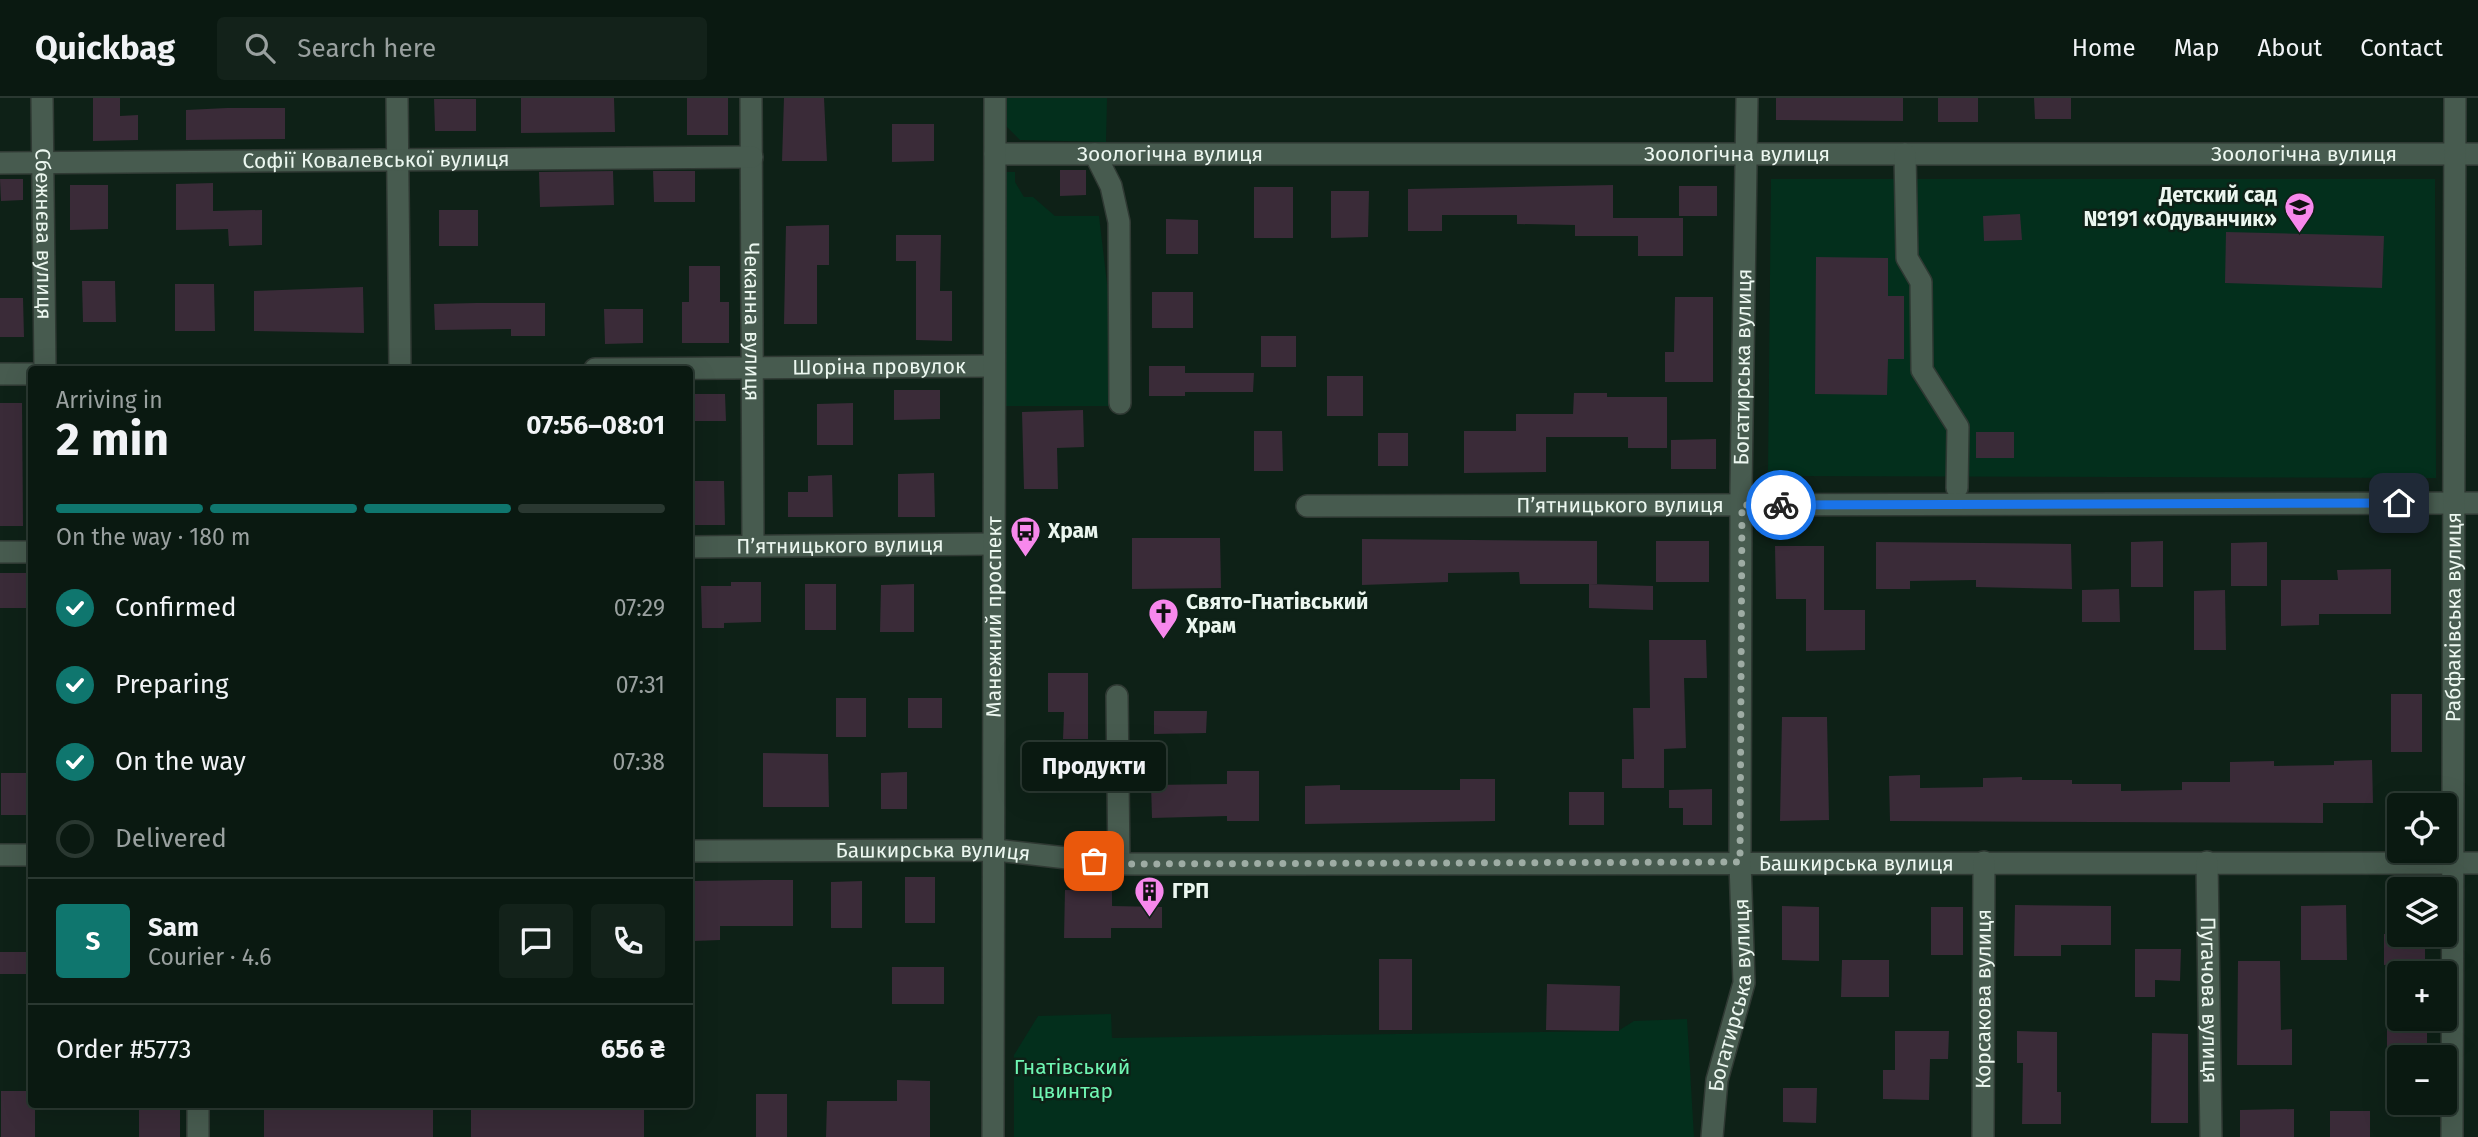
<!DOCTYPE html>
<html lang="en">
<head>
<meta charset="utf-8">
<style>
	body { margin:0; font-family:"Fira Sans",sans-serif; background:#13221a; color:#f1f3f6; height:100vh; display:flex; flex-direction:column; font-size:26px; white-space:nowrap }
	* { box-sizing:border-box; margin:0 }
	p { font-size:23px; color:#99a09f }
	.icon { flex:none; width:38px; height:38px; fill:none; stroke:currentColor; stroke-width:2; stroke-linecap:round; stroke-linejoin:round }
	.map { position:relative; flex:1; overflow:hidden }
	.details { position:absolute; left:28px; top:268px; width:665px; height:742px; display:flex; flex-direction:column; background:#0a1911; border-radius:7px; box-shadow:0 7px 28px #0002,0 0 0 2px #2a3831 }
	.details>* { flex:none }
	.fabs { position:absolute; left:2387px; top:695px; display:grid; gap:14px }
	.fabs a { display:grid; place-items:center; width:70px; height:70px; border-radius:7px; background:#0a1911; box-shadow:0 7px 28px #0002,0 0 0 2px #2a3831; font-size:35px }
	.pin { position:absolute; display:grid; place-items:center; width:60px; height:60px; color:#fff; margin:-30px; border-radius:14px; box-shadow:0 4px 10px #0006 }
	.courier { position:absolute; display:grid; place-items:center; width:70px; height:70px; margin:-35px; border:5px solid #1a73e8; border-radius:50%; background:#fff; color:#222; box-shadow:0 2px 9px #0007 }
	.bubble { position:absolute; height:49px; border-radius:7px; background:#0a1911; box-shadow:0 7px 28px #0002,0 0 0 2px #2a3831; font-size:23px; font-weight:700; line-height:49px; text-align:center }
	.overview em { font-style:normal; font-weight:700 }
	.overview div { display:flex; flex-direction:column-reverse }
	.overview { display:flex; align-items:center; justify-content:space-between; height:119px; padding:0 28px }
	h1 { font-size:46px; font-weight:700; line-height:52px }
	.bar { display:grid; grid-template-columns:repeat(4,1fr); gap:10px 7px; align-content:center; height:84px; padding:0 28px }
	.bar i { height:9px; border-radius:5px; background:#2a3831 }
	.bar .active { background:#0f766e }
	.bar p { grid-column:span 4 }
	.line { display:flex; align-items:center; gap:18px; padding:0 28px; border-top:2px solid #2a3831 }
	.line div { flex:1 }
	.round { display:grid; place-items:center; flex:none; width:74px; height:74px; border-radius:7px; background:#13221a }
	ol { padding:0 28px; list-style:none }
	li { display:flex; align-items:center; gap:21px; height:77px }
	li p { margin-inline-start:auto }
	li .icon { padding:7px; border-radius:50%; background:#0f766e; color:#fff; stroke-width:4 }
	li:last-child { color:#99a09f }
	li i { width:38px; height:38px; border:4px solid #2a3831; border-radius:50% }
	header { display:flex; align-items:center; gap:42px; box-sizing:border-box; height:98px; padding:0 35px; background:#0a1911; border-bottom:2px solid #2a3831 }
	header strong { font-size:33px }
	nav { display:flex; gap:38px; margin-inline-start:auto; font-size:24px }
	.search { width:490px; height:63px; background:#13221a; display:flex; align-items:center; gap:18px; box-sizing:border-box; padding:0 24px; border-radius:7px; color:#99a09f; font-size:26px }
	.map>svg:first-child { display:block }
	.green { fill:#032f1c }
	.building { fill:#3a2b38 }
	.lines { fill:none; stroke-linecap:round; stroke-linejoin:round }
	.minor-casing { stroke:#2f3933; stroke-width:24 }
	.minor { stroke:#475b4f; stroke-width:21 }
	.done { stroke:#9eaca4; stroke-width:7; stroke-dasharray:0 12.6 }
	.route { stroke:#1a73e8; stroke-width:9 }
	.labels { text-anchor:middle; stroke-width:5; stroke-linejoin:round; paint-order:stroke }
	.street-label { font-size:21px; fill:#ecf7f0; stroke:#0e2117 }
	.poi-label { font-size:21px; font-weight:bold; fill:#ecf7f0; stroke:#0e2117; text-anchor:start }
	.park-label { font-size:21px; fill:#6ff6b3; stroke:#0e2117 }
</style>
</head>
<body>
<header>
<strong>Quickbag</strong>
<div class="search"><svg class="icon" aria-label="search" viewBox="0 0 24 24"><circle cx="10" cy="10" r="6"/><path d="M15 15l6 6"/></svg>Search here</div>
<nav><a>Home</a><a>Map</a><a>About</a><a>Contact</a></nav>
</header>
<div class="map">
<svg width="2478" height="1039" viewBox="0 0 2478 1039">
	<rect width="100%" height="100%" fill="#0e2117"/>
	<g class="green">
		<path d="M1004 0H1107L1106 44 1020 42 1003 25Z"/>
		<path d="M1004 74H1015V84L1024 99H1033L1055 118H1099L1111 219V308H1004Z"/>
		<path d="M1771 81H2435L2436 380 1768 378Z"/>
		<path d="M1111 916 1112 940 1618 933 1634 923 1687 921 1694 1039H1014V957L1038 918Z"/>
	</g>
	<g class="building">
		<path d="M93 0H120V18L138 17V42L93 43Z"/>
		<path d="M521 0H614L615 34 521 35Z"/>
		<rect x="687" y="0" width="41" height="37"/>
		<path d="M784 0H824L827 63H782Z"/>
		<path d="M1776 0H1903V23L1776 22Z"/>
		<rect x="1938" y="0" width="40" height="24"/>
		<path d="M2034 0H2071V21H2035Z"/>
		<path d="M434 1H476V33H435Z"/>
		<path d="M227 10H285V41L186 42V12Z"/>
		<path d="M892 26H934V63L892 64Z"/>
		<path d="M1060 72H1086V97L1060 98Z"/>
		<path d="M613 73 614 107 540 109 539 74Z"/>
		<path d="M653 73H695V104H654Z"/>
		<path d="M0 81H23V102L1 103Z"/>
		<path d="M213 85V113L262 112V147L229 148 228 131 176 132V86Z"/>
		<path d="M70 87H108V131L70 132Z"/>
		<path d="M1613 87V120H1683V158H1638V138H1575V127L1517 126V117H1442V133H1408V91Z"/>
		<rect x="1679" y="88" width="38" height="30"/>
		<rect x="1254" y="89" width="39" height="51"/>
		<path d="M1331 93H1369L1368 139 1331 140Z"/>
		<rect x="439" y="112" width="39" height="36"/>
		<path d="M2020 116 2022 142 1984 143 1983 118Z"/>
		<path d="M1166 121 1198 122V156H1166Z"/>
		<path d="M829 127V167H817V226H784L786 128Z"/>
		<path d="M2226 134 2384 138 2382 190 2225 185Z"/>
		<path d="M896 137H941L940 193H952V243L916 242V163H896Z"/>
		<path d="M1816 159 1888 160V198H1904V261H1888L1887 297 1815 296Z"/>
		<path d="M689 168H720V204H729V245H682V204H689Z"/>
		<path d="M82 183H115L116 224H83Z"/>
		<path d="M175 186H214L215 233H175Z"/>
		<path d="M363 189 364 235 254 233V193Z"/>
		<rect x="1152" y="194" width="41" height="36"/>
		<path d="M1675 199H1713V284H1665V254H1674Z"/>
		<path d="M0 200H23L24 239H0Z"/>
		<path d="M476 205H545V238H511V231L435 232 434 206Z"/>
		<path d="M604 211H643V245L605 246Z"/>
		<rect x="1261" y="238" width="35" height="31"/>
		<path d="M1149 268H1185V275H1254L1253 294H1185V298H1149Z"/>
		<rect x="1327" y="278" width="36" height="40"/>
		<path d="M894 292H940V321L894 322Z"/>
		<path d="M1574 295H1607V299H1667V350H1628V339H1546V374L1464 375V333H1516V316H1573Z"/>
		<path d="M690 296H725L726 323H690Z"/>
		<path d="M0 305H22L23 428H0Z"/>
		<path d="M853 305V347H817V306Z"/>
		<path d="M1083 312 1084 349 1057 350 1058 391H1024L1022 314Z"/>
		<path d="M1254 333H1282L1283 373H1254Z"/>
		<rect x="1976" y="334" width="38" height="26"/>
		<rect x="1378" y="335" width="30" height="33"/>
		<path d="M1716 341V371H1671V342Z"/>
		<path d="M934 375 935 419H898V376Z"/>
		<path d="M832 377 833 419H788V394H808V378Z"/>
		<path d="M690 383H724L725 427H690Z"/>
		<path d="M1132 440H1220L1221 490 1132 491Z"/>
		<path d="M1362 441 1597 443V486H1520L1519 474 1448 475V484L1362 487Z"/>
		<rect x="1656" y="443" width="53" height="41"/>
		<path d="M2163 443V489H2131V444Z"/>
		<path d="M1876 444 2071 446 2072 491 1976 489V482L1910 483V491H1876Z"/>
		<path d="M2267 444V488H2231V445Z"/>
		<path d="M1775 448H1824V512H1865V552L1806 553V501H1776Z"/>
		<path d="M2391 471V516H2319V527L2281 528V482H2338L2337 472Z"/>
		<rect x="0" y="475" width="28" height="35"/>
		<path d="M731 484H761V524L724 525V530H702L701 488H731Z"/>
		<rect x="805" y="486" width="31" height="46"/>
		<path d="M914 486V534H880L881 487Z"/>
		<path d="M1589 486 1653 488V512L1589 510Z"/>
		<path d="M2119 491 2120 524H2082V492Z"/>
		<path d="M2225 492 2226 552H2194V493Z"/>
		<path d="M1649 542H1706L1707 580H1684L1686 650 1664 651V690H1622V661H1634L1633 610H1650Z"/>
		<path d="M1048 575H1088V641H1063L1064 614H1048Z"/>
		<rect x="2391" y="596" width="31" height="58"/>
		<rect x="836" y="600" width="30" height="39"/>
		<rect x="908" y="600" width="34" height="30"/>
		<path d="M1154 613H1207L1206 635 1154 636Z"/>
		<path d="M1782 619H1827L1829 722 1780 723Z"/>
		<path d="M763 655 828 656 829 709H763Z"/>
		<path d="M2372 662 2373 705H2323V725L1890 723 1889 678 1920 677V690L1983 689V680L2022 679V682H2072V686H2121V693L2182 692V684H2230V664L2274 663V668L2334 667V663Z"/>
		<path d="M1227 673H1259V723H1227V718L1152 720 1151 687 1227 686Z"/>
		<path d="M907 674V711H881V675Z"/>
		<rect x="1" y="675" width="30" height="42"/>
		<path d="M1460 681H1495V723L1305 726V688L1340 687V692H1460Z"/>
		<path d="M1712 691V727H1683V710H1669V692Z"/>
		<rect x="1569" y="694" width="35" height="33"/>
		<rect x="905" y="779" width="30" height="46"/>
		<path d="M764 782H793V828H720V842L693 843V783Z"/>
		<path d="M862 783V830H831V784Z"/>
		<path d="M1065 792 1112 793V808L1162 809V830H1111V840H1064Z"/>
		<path d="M2015 807 2111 808V847H2061V858H2014Z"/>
		<path d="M2346 807 2347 862H2301V808Z"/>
		<path d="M1782 808 1819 809V863L1782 862Z"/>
		<rect x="1931" y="809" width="32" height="48"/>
		<path d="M2384 836H2425V866L2384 867Z"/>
		<path d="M2135 851H2181L2180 883 2155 882V899H2135Z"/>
		<rect x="0" y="854" width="30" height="22"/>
		<rect x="1379" y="861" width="33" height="71"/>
		<path d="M1842 862H1889V899H1841Z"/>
		<path d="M2238 863H2280L2281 932 2292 931V967H2237Z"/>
		<rect x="892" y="869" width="52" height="37"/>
		<path d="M1547 886 1620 888 1619 933 1546 932Z"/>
		<path d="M2427 928V959H2387V929Z"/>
		<path d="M1895 933H1949L1948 961H1930L1929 1002 1883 1001V972H1895Z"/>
		<path d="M2017 933 2057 934V994H2061V1026H2022L2023 965H2017Z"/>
		<path d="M2152 935 2188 936V1025H2151Z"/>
		<path d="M897 982 930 983V1039H826L827 1003H897Z"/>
		<path d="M1783 990H1817L1816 1025 1783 1024Z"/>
		<path d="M1 993H32V1006H35V1039H1Z"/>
		<rect x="756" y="996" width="31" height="43"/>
		<rect x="139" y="1006" width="41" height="33"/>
		<rect x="264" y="1006" width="169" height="33"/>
		<path d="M509 1006H644V1039H471V1008Z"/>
		<path d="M2294 1011V1039H2240V1012Z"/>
		<rect x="2330" y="1013" width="40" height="26"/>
	</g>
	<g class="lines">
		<defs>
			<g id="minor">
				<path id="s1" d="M42 0 45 271"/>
				<path d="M397 0 400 271"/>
				<path id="s2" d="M751 0 753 448"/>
				<path id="s3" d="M995 56H2478"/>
				<path d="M1095 56 1111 88 1119 124 1120 305"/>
				<path d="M1905 56 1907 160 1921 184 1922 272 1958 329 1957 390"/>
				<path id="s4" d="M0 65 752 59"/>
				<path id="s5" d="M595 271 993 268"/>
				<path d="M0 276H32"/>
				<path id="s6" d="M1307 408 2478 405"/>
				<path id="s7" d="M690 449 993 446"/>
				<path d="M0 454H32"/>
				<path d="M1117 598 1119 766"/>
				<path id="s8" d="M690 753 996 752 1119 766 2478 765"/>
				<path d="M0 757H32"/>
				<path id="s9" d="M2207 764 2211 1039"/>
				<path d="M198 1039V1006"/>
				<path id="s10" d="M993 1039 995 0"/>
				<path id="s11" d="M1712 1039 1717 982 1744 885 1740 764 1741 390 1747 0"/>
				<path id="s12" d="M1983 1039 1984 764"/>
				<path id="s13" d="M2452 1039 2455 0"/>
			</g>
		</defs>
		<use href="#minor" class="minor-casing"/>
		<use href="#minor" class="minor"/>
	</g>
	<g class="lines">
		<path class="done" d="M1094 763 1119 766 1740 764 1742 407H1781"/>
		<path class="route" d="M1781 407 2399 405"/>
	</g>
	<defs>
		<symbol id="school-pin" viewBox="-11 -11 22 30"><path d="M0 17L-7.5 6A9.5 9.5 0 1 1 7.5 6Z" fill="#f788ec" stroke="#0e2117"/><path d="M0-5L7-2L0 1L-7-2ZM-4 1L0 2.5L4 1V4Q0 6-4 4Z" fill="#111"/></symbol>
		<symbol id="bus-pin" viewBox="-11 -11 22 30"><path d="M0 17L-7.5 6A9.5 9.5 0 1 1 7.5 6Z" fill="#f788ec" stroke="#0e2117"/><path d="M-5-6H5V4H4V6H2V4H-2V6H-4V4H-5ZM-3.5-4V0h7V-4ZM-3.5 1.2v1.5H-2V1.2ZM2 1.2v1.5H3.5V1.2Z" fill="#111"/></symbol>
		<symbol id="church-pin" viewBox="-11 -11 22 30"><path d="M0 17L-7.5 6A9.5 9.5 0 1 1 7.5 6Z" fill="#f788ec" stroke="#0e2117"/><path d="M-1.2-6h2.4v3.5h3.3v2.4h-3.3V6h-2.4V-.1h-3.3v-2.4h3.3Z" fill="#111"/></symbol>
		<symbol id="building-pin" viewBox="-11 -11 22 30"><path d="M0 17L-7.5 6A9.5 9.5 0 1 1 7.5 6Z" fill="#f788ec" stroke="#0e2117"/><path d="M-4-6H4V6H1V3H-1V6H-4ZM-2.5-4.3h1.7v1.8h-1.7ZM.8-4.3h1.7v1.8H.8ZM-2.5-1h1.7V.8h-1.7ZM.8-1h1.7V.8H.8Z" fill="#111"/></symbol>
	</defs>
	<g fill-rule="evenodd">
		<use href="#school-pin" x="2282" y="92" width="35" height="47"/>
		<use href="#bus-pin" x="1008" y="416" width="35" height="47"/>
		<use href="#church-pin" x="1146" y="498" width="35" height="47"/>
		<use href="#building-pin" x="1132" y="776" width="35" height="47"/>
	</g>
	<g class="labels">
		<g class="street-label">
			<text dy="7" stroke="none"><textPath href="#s3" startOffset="175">Зоологічна вулиця</textPath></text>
			<text dy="7" stroke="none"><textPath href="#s3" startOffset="742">Зоологічна вулиця</textPath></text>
			<text dy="7" stroke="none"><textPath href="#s3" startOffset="1309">Зоологічна вулиця</textPath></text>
			<text dy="7" stroke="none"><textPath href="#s4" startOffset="376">Софії Ковалевської вулиця</textPath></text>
			<text dy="7" stroke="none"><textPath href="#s1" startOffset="136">Сбежнєва вулиця</textPath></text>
			<text dy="7" stroke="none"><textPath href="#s2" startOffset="224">Чеканна вулиця</textPath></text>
			<text dy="7" stroke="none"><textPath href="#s5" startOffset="284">Шоріна провулок</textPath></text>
			<text dy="7" stroke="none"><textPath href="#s11" startOffset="774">Богатирська вулиця</textPath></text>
			<text dy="7" stroke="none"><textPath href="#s6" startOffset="313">П’ятницького вулиця</textPath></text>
			<text dy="7" stroke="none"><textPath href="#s7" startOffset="150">П’ятницького вулиця</textPath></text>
			<text dy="7" stroke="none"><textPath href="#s13" startOffset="520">Рабфаківська вулиця</textPath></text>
			<text dy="7" stroke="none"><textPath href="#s10" startOffset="520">Манежний проспект</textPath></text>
			<text dy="7" stroke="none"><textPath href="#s8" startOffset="243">Башкирська вулиця</textPath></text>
			<text dy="7" stroke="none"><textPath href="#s8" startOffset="1167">Башкирська вулиця</textPath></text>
			<text dy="7" stroke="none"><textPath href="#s11" startOffset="144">Богатирська вулиця</textPath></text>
			<text dy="7" stroke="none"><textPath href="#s12" startOffset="138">Корсакова вулиця</textPath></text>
			<text dy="7" stroke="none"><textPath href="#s9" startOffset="138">Пугачова вулиця</textPath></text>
		</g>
		<g class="poi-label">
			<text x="2277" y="104" text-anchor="end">Детский сад<tspan x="2277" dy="24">№191 «Одуванчик»</tspan></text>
			<text x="1048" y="440">Храм</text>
			<text x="1186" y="511">Свято-Гнатівський<tspan x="1186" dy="24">Храм</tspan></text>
			<text x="1172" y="800">ГРП</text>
		</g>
		<g class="park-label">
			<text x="1072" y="976">Гнатівський<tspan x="1072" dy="24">цвинтар</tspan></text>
		</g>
	</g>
</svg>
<div class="fabs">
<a><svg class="icon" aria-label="locate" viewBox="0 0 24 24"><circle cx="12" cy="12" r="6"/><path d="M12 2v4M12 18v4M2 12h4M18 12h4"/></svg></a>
<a><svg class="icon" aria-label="layers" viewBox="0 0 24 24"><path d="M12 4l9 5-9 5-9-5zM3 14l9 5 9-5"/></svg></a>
<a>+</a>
<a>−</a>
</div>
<div class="pin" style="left:1094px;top:763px;background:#ea580c"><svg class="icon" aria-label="bag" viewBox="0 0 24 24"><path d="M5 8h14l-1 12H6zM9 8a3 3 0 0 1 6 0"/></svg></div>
<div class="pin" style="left:2399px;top:405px;background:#1f2937"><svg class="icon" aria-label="home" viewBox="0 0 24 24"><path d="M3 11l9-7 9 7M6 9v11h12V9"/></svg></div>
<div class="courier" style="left:1781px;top:407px"><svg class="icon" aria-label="bike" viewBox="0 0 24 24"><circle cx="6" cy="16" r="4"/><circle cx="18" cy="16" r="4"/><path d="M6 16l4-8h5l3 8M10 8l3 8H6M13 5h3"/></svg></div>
<div class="bubble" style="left:1022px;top:644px;width:144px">Продукти</div>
<section class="details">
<div class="overview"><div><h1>2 min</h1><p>Arriving in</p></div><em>07:56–08:01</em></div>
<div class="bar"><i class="active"></i><i class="active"></i><i class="active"></i><i></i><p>On the way · 180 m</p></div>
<ol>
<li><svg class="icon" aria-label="check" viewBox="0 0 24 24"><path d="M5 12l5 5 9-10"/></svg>Confirmed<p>07:29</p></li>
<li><svg class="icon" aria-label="check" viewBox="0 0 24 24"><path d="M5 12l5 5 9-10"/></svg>Preparing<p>07:31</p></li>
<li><svg class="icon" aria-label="check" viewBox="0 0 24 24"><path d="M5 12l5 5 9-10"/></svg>On the way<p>07:38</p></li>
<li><i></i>Delivered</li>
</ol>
<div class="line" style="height:126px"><b class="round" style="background:#0f766e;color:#fff">S</b><div><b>Sam</b><p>Courier · 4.6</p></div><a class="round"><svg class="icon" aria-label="chat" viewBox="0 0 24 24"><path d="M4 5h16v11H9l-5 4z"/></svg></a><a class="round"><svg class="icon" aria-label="phone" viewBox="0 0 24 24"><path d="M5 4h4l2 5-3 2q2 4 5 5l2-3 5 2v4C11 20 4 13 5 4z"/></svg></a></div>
<div class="line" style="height:91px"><div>Order #5773</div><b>656 ₴</b></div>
</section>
</div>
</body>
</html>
